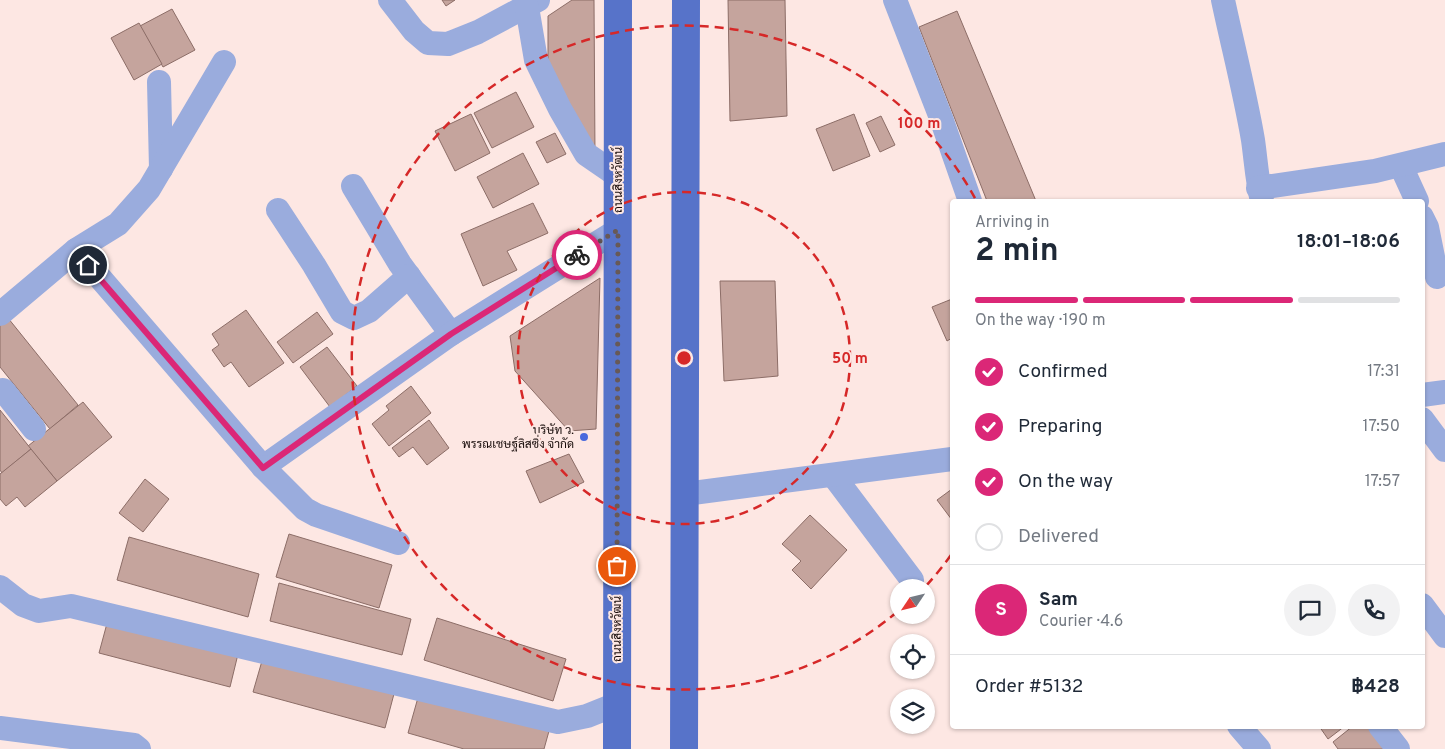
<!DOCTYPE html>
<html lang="en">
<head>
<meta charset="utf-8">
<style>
	body { margin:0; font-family:Overpass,Sarabun,sans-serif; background:#f2f2f3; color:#1f2937; height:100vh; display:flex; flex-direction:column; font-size:19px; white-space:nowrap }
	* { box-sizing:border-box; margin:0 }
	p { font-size:16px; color:#747a83 }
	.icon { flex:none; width:28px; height:28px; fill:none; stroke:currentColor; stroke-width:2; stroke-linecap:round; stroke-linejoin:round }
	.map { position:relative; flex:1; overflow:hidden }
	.panel { position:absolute; left:950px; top:199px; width:475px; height:530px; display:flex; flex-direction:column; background:#fff; border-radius:5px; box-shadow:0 1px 4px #0004 }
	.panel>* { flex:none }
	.needle { width:32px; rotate:235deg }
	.controls { position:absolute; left:890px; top:579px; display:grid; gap:10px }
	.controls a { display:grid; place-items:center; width:45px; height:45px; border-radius:50%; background:#fff; box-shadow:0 1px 4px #0004; font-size:25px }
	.pin { position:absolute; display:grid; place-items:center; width:42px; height:42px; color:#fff; margin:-21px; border:2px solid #fff; border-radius:50%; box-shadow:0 1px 5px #0007 }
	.courier { position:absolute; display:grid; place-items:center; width:50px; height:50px; margin:-25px; border:4px solid #db2777; border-radius:50%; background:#fff; color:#222; box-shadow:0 1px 6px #0007 }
	.overview em { font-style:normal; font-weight:700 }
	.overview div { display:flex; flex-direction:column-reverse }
	.overview { display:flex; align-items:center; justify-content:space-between; height:85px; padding:0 25px }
	h1 { font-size:32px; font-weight:700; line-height:38px }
	.bar { display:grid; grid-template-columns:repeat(4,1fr); gap:8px 5px; align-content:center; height:60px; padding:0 25px }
	.bar i { height:6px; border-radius:4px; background:#e0e1e3 }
	.bar .on { background:#db2777 }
	.bar p { grid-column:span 4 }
	.line { display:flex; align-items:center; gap:12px; padding:0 25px; border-top:1px solid #e0e1e3 }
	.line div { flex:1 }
	.round { display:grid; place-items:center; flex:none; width:52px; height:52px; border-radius:26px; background:#f2f2f3 }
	ol { padding:0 25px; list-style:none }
	li { display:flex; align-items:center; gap:15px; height:55px }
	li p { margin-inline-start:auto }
	li .icon { padding:5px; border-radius:50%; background:#db2777; color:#fff; stroke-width:4 }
	li:last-child { color:#747a83 }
	li i { width:28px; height:28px; border:2px solid #e0e1e3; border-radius:50% }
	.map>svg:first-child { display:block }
	.building { fill:#c5a49d; stroke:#8c6d67 }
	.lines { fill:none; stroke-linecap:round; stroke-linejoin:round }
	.minor { stroke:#9aacdd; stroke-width:24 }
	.major { stroke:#5773c9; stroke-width:28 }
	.done { stroke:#685956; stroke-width:5; stroke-dasharray:0 9 }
	.route { stroke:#db2777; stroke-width:6 }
	.ring { fill:none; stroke:#d62828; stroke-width:2.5; stroke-dasharray:9 6 }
	.poi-dot { fill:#4969dd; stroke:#fde7e3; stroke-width:2 }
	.labels { text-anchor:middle; stroke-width:4; stroke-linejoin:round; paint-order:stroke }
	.street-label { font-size:12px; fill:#180c0a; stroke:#fde7e3 }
	.poi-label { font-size:12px; fill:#180c0a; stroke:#fde7e3; text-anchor:end }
	.centre { fill:#d62828; stroke:#fde7e3; stroke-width:2.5 }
	.ring-label { font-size:15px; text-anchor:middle; font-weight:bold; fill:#d62828; stroke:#fde7e3; stroke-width:4; stroke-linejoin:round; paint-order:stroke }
</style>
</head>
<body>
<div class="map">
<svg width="1445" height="749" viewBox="0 0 1445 749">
	<rect width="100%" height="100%" fill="#fde7e3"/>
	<g class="building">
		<path d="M442 0H455L446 6Z"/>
		<path d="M572 0H594L595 157 548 82V16Z"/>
		<path d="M728 0H785L787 116 730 121Z"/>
		<path d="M172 9 195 50 163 67 140 26Z"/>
		<path d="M957 11 1036 201H987L919 27Z"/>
		<path d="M139 23 162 64 134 80 111 38Z"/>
		<path d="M516 92 534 127 492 148 474 113Z"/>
		<path d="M471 114 490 153 455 171 435 131Z"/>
		<path d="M854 114 870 156 833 171 816 129Z"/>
		<path d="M881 116 895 145 880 152 866 123Z"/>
		<path d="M555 133 566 154 547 163 536 142Z"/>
		<path d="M523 153 539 184 493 208 477 177Z"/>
		<path d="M533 203 548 233 507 251 517 270 483 286 461 234Z"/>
		<path d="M600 278 596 429 569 431 515 371 510 336Z"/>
		<path d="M720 281H775L778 376 724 381Z"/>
		<path d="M952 299V338L947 341 932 307Z"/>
		<path d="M246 310 284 363 249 387 231 362 224 367 212 350 219 345 212 334Z"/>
		<path d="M317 312 333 334 293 363 277 342Z"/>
		<path d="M8 318 78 405 50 429 0 367V325Z"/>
		<path d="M327 347 357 386 330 407 300 367Z"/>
		<path d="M411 386 431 413 389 446 372 424 389 410 386 406Z"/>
		<path d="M83 402 112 437 57 481 28 446Z"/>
		<path d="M0 410 31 449 2 473 0 470Z"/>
		<path d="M429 420 449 448 427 465 413 447 399 457 392 448Z"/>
		<path d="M31 449 57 481 25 507 17 497 6 506 0 499V474Z"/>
		<path d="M569 454 584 482 540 503 526 471Z"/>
		<path d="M145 479 169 499 143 532 119 513Z"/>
		<path d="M952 489V520L937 500Z"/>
		<path d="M810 515 847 550 811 589 792 570 801 561 782 544Z"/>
		<path d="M289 534 392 565 379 608 276 577Z"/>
		<path d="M129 537 259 574 248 617 117 580Z"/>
		<path d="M279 583 411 619 402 655 270 621Z"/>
		<path d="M109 616 239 650 230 687 99 653Z"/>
		<path d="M437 618 566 659 553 701 424 660Z"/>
		<path d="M264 654 395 690 385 728 253 692Z"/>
		<path d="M419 694 549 731 544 749H464L408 733Z"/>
		<path d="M1319 726H1345L1328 739Z"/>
		<path d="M1353 726H1370L1388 749H1338L1333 742Z"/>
	</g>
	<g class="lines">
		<g class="minor">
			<path d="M390 0 414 31 428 43 448 44 478 32 538 0"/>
			<path d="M895 0 941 118 970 201"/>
			<path d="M1223 0C1233 47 1245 93 1253 140 1256 161 1257 181 1262 201"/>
			<path d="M527 7 536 60 560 109 586 154 618 176"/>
			<path d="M159 82 161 169"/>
			<path d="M1401 166 1417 201"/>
			<path d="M353 186 400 264 451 334"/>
			<path d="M1258 188 1375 171 1445 154"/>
			<path d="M278 210 314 265 342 312 354 318 369 311 409 276"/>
			<path d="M1422 217 1427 227 1437 277"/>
			<path d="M76 250 118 224 149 189 224 62"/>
			<path d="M0 314 76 250 263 467 451 334 618 230"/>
			<path d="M0 392 3 390 34 429"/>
			<path d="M1422 395 1445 392"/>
			<path d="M1422 419 1445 450"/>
			<path d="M263 467 305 509 316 515 398 543"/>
			<path d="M833 475 912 580"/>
			<path d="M685 494 952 459"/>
			<path d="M0 587 23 605 39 611 71 606 558 722 587 716 617 704"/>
			<path d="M1422 605 1445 636"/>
			<path d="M1239 726 1259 749"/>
			<path d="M1380 726 1398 749"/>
			<path d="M0 728 134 745 139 749"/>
		</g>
		<g class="major">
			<path d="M617 749 618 0"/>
			<path d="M684 749 686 0"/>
		</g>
	</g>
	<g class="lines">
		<path class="done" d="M577 255 618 230 617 566"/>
		<path class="route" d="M88 265 263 468 451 334 577 255"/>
	</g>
	<g class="ring">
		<circle cx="684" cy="358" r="166"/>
		<path d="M951 555A332 332 0 0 1 925 587M897 612A332 332 0 1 1 976 200"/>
	</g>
	<circle class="poi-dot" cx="584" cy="437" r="5"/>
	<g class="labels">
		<g class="street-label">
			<text transform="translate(618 180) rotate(-90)" y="4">ถนนสิงหวัฒน์</text>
			<text transform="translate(617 629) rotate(-90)" y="4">ถนนสิงหวัฒน์</text>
		</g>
		<g class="poi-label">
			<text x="574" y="434">บริษัท ว.<tspan x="574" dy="14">พรรณเชษฐ์ลิสซิ่ง จำกัด</tspan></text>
		</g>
	</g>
	<circle cx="684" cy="358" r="8" class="centre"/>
	<g class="ring-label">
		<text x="919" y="128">100 m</text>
		<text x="850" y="363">50 m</text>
	</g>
</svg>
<div class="controls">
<a><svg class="needle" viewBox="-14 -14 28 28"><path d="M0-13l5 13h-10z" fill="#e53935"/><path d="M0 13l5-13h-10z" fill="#747a83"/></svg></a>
<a><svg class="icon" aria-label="locate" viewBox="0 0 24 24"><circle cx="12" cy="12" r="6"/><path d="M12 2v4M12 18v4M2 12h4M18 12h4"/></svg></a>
<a><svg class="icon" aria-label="layers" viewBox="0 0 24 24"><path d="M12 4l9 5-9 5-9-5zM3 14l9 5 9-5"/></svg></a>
</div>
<div class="pin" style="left:617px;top:566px;background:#ea580c"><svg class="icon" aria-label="bag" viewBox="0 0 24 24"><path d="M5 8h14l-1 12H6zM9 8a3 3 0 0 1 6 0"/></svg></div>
<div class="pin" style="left:88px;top:265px;background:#1f2937"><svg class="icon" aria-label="home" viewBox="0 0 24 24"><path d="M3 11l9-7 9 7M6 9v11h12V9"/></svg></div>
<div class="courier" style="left:577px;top:255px"><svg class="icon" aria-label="bike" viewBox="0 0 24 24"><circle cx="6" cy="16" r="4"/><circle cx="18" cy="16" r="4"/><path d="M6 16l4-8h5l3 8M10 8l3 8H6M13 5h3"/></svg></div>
<section class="panel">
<div class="overview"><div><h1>2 min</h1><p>Arriving in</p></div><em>18:01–18:06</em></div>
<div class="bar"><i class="on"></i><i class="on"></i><i class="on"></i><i></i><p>On the way · 190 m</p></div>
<ol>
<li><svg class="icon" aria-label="check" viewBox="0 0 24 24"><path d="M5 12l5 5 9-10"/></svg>Confirmed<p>17:31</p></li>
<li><svg class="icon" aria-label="check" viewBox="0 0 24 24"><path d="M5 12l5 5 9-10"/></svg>Preparing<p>17:50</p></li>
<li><svg class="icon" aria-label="check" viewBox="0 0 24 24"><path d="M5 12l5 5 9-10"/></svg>On the way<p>17:57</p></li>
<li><i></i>Delivered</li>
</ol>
<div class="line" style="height:90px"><b class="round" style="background:#db2777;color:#fff">S</b><div><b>Sam</b><p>Courier · 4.6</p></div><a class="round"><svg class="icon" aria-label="chat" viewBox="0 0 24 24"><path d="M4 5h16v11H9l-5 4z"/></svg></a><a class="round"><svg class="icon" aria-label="phone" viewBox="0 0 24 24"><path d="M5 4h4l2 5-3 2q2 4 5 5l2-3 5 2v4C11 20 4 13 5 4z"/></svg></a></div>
<div class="line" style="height:65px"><div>Order #5132</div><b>฿428</b></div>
</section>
</div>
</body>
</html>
